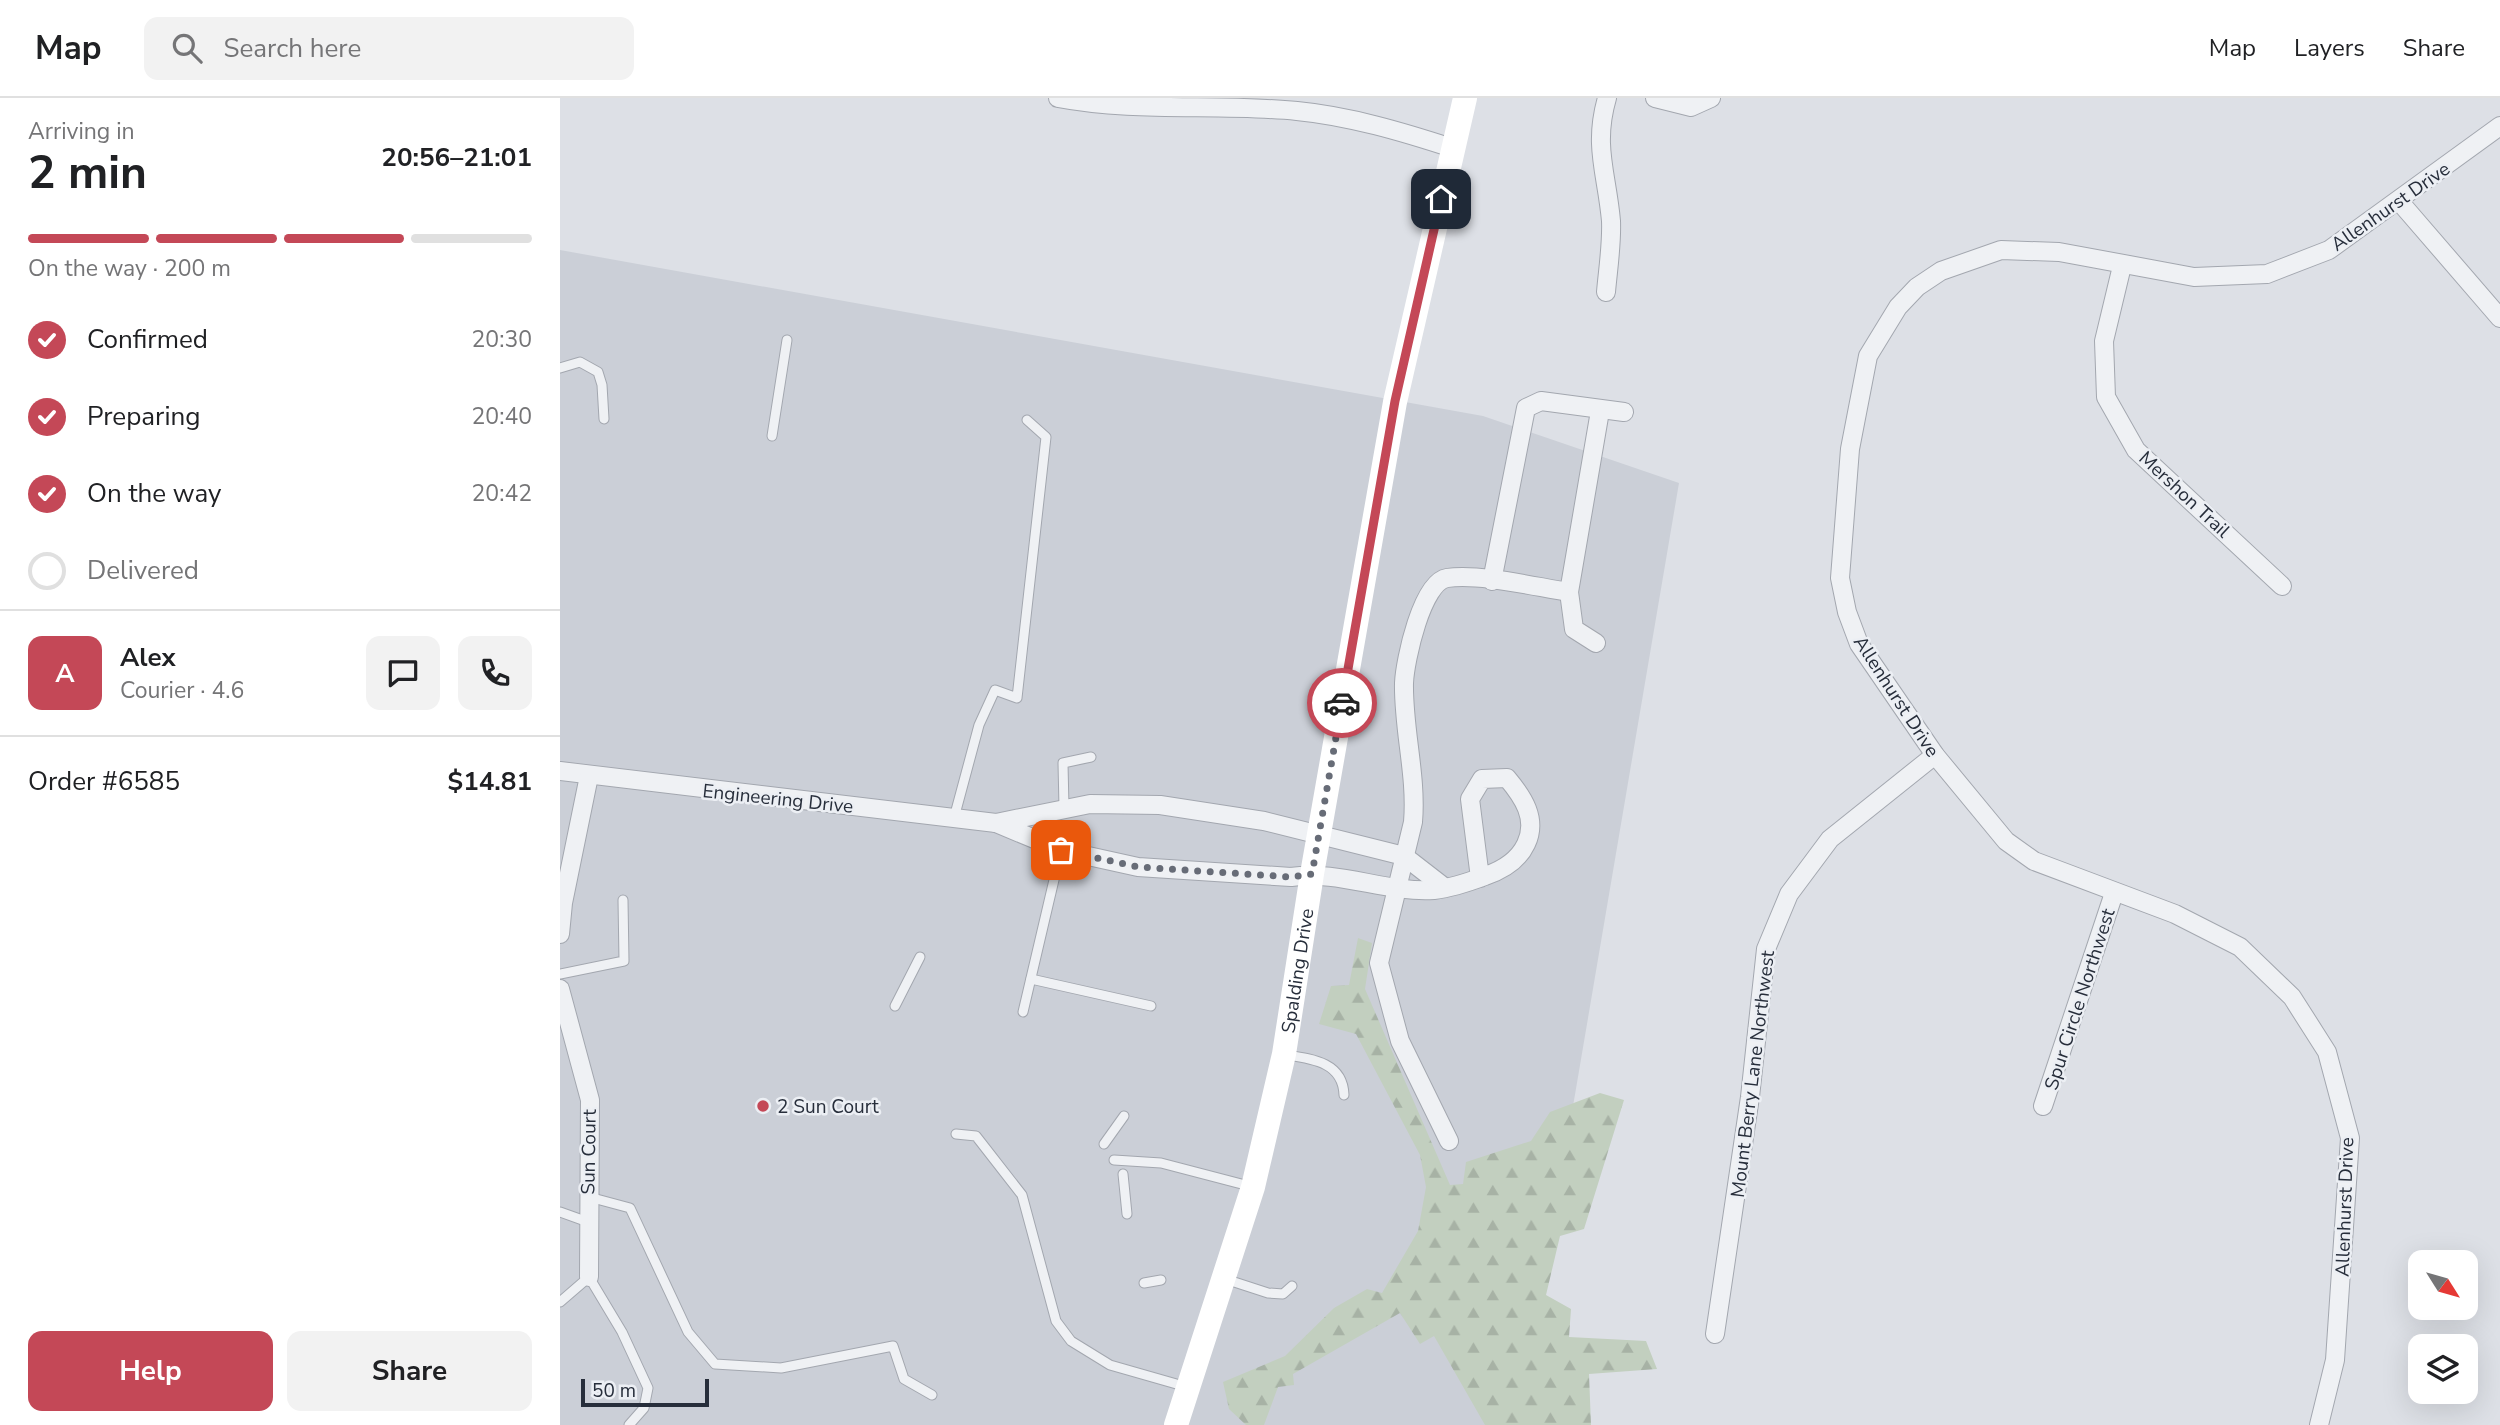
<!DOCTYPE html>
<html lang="en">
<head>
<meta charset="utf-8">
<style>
	body { margin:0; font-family:"Nunito Sans",sans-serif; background:#f2f2f2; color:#202124; height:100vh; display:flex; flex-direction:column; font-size:26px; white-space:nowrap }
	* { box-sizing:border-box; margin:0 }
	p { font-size:23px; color:#757577 }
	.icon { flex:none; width:38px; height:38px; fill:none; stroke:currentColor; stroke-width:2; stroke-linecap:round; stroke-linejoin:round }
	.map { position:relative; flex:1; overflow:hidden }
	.sheet { display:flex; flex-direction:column; background:#fff; width:560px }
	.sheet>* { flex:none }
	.needle { width:46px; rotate:127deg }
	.buttons { position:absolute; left:1848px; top:1152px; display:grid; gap:14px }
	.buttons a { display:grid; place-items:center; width:70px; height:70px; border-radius:14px; background:#fff; box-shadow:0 7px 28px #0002; font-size:35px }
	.scale { position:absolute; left:21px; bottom:18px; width:128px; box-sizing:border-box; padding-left:7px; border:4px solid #272e3b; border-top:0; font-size:19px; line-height:24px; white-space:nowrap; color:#272e3b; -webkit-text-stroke:5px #eceff4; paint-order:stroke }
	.pin { position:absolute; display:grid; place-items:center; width:60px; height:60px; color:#fff; margin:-30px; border-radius:14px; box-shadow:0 4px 10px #0006 }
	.courier { position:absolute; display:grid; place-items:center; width:70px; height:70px; margin:-35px; border:5px solid #c44857; border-radius:50%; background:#fff; color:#222; box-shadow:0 2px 9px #0007 }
	.overview em { font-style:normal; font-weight:700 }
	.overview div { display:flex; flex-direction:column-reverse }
	.overview { display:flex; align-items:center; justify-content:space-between; height:119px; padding:0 28px }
	h1 { font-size:46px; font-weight:700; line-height:52px }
	.bar { display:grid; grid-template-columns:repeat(4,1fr); gap:10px 7px; align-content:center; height:84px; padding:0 28px }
	.bar i { height:9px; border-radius:5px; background:#e0e0e0 }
	.bar .on { background:#c44857 }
	.bar p { grid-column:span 4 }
	.line { display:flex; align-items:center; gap:18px; padding:0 28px; border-top:2px solid #e0e0e0 }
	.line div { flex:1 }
	.round { display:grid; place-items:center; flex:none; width:74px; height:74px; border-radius:14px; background:#f2f2f2 }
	ol { padding:0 28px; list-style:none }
	li { display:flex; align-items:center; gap:21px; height:77px }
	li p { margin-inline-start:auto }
	li .icon { padding:7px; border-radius:50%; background:#c44857; color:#fff; stroke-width:4 }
	li:last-child { color:#757577 }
	li i { width:38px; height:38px; border:4px solid #e0e0e0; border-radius:50% }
	.button { display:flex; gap:14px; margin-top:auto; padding:14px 28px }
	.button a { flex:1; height:80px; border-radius:14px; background:#c44857; color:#fff; font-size:28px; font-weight:700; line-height:80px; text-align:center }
	.button a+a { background:#f2f2f2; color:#202124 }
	header { display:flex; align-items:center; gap:42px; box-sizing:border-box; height:98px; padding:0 35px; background:#fff; border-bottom:2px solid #e0e0e0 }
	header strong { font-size:33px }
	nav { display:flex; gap:38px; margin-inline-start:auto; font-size:24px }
	.search { width:490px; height:63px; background:#f2f2f2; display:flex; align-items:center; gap:18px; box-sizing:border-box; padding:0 24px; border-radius:14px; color:#757577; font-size:26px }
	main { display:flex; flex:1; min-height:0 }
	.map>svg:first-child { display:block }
	.built { fill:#cbcfd7 }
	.forest { fill:url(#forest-firs) }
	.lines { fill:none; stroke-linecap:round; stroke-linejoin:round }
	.lane-casing { stroke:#a3a7af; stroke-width:11 }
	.street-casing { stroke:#a3a7af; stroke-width:20 }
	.lane { stroke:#eff1f4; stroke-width:9 }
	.street { stroke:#eff1f4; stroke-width:18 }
	.secondary { stroke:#fff; stroke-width:24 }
	.done { stroke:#676c77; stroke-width:7; stroke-dasharray:0 12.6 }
	.route { stroke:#c44857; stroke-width:9 }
	.poi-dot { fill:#c44857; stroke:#eceff4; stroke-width:2.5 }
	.labels { text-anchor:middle; stroke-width:5; stroke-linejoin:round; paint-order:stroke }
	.street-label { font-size:19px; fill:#272e3b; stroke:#eceff4 }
	.poi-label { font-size:19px; fill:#272e3b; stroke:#eceff4; text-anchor:start }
</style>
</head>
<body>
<header>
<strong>Map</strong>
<div class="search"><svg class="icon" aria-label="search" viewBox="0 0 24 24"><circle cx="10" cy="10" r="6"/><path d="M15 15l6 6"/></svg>Search here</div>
<nav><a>Map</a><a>Layers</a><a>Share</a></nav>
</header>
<main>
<section class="sheet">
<div class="overview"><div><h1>2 min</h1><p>Arriving in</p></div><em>20:56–21:01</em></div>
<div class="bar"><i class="on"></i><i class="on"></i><i class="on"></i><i></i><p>On the way · 200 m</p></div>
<ol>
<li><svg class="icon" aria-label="check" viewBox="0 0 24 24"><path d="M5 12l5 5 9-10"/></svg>Confirmed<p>20:30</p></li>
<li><svg class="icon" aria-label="check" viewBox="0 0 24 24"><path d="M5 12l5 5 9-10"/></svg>Preparing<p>20:40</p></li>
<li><svg class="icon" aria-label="check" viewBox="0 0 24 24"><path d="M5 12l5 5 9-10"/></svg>On the way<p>20:42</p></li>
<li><i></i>Delivered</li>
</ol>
<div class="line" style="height:126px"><b class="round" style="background:#c44857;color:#fff">A</b><div><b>Alex</b><p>Courier · 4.6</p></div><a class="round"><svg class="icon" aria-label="chat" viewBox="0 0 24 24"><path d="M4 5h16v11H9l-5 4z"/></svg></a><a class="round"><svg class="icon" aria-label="phone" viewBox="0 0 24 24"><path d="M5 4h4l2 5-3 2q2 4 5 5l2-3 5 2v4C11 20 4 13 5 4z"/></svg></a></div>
<div class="line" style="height:91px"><div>Order #6585</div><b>$14.81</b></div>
<div class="button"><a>Help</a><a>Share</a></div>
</section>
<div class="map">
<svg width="1940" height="1327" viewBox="0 0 1940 1327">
	<defs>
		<pattern id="forest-firs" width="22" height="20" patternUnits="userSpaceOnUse" patternTransform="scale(1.75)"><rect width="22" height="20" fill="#c2cfbf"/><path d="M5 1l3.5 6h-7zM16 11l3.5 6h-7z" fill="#a7b2a5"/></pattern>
	</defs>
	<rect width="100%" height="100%" fill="#dde0e6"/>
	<path class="built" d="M0 152 923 318 1119 385 969 1267 1006 1327H0Z"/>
	<path class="forest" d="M798 840 812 845 805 891 890 1087 903 1086 906 1064 971 1043 990 1014 1040 995 1064 1002 1024 1131 1000 1138 986 1197 1011 1211 1009 1239 1086 1243 1097 1271 1029 1276 1031 1327H925L874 1238 860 1246 840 1215 733 1276 734 1287 718 1289 704 1327H686L669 1311 663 1284 725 1258 774 1210 807 1191 822 1195 858 1133 866 1089 860 1057 796 936 759 926 771 888 789 887Z"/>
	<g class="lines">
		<defs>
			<g id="lane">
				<path d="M0 270 20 264 38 274 42 287 44 321"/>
				<path d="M212 338 227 242"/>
				<path d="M504 710 503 665 531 659"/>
				<path d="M394 720 419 627 435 592 457 600 486 339 467 322"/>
				<path d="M0 876 64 863 63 802"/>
				<path d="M471 881 591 908"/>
				<path d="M335 908 360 859"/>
				<path d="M463 914 501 752"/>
				<path d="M727 957C754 961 783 965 784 997"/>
				<path d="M396 1036 416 1038 462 1097 496 1223 511 1243 550 1267 627 1289"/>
				<path d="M544 1046 564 1018"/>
				<path d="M554 1062 601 1065 693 1089"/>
				<path d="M563 1076 567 1116"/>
				<path d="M29 1099 70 1110 128 1234 155 1266 221 1270 333 1248 344 1281 372 1297"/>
				<path d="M0 1114 28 1124"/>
				<path d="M665 1181 708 1195 723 1196 732 1188"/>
				<path d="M584 1185 601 1182"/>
				<path d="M0 1204 29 1179 62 1234 88 1290 84 1310 69 1327"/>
			</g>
			<g id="street">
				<path d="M498 0C577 15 657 5 737 13 789 18 843 34 892 50"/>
				<path d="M1095 0 1131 9 1151 0"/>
				<path d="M1839 103 1940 220"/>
				<path d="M1562 168 1544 243 1546 299 1576 352 1722 488"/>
				<path d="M1046 194C1048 171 1052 146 1051 123 1047 76 1033 48 1047 0"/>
				<path d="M932 483 966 310 981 303 1064 314"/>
				<path d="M1036 545 1014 531 1009 494 1040 313"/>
				<path d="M0 673 436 725 501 752 578 769 731 779C779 772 826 795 874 792 891 790 909 784 925 778 943 772 958 763 966 746 978 721 963 699 947 680L922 681 910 701 920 780"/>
				<path d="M436 725 530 706 600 707 704 723 844 758 884 789"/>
				<path d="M0 836 3 805 29 678"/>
				<path d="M0 891 30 1002 29 1179"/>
				<path d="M1483 1008 1554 795"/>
				<path d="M889 1043 840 943 819 865 853 724C857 678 843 631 844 585 845 562 862 484 887 480 919 475 976 489 1009 494"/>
				<path d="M1155 1236 1190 999 1206 851 1229 796 1270 741 1375 657"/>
				<path d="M1759 1327 1775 1262 1790 1040 1767 954 1732 899 1680 849 1615 816 1474 763 1446 743 1375 657 1299 546 1287 514 1280 480 1290 351 1308 258 1338 209 1357 189 1381 173 1441 152 1499 154 1634 179 1707 176 1769 152 1940 28"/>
			</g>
		</defs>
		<use href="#lane" class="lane-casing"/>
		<use href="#street" class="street-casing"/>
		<use href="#lane" class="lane"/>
		<use href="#street" class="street"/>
		<path class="secondary" id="s1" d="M616 1327 693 1089 724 956 752 776 835 304 905 0"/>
	</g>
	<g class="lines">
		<path class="done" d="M501 752 578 769 731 779 752 776 782 605"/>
		<path class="route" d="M782 605 835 303 881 101"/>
	</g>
	<circle class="poi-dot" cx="203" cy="1008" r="7"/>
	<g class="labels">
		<g class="street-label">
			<text transform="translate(1830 108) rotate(-35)" y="7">Allenhurst Drive</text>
			<text transform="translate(1625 396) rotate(43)" y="7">Mershon Trail</text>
			<text transform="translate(1337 598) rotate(57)" y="7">Allenhurst Drive</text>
			<text transform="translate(218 700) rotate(6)" y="7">Engineering Drive</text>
			<text dy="7" stroke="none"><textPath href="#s1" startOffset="471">Spalding Drive</textPath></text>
			<text transform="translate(1519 901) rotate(-72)" y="7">Spur Circle Northwest</text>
			<text transform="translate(1192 976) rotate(-83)" y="7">Mount Berry Lane Northwest</text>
			<text transform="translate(28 1054) rotate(-89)" y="7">Sun Court</text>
			<text transform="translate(1784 1109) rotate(-88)" y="7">Allenhurst Drive</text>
		</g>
		<g class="poi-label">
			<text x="217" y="1015">2 Sun Court</text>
		</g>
	</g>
</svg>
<div class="buttons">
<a><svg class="needle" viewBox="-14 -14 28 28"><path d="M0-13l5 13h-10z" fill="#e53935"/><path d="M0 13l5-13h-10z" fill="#757577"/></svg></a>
<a><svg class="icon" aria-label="layers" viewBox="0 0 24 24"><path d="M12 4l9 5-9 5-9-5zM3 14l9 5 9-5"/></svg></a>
</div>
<div class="scale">50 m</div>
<div class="pin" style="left:501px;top:752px;background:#ea580c"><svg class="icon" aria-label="bag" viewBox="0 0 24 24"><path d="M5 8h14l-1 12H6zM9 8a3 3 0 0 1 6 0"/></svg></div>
<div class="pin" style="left:881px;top:101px;background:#1f2937"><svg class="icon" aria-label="home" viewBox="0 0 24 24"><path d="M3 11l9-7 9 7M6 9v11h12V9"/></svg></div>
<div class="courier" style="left:782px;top:605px"><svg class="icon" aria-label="car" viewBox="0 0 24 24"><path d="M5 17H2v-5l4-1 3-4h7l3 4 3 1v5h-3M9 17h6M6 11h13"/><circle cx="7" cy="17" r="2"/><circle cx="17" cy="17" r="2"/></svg></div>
</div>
</main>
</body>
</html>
